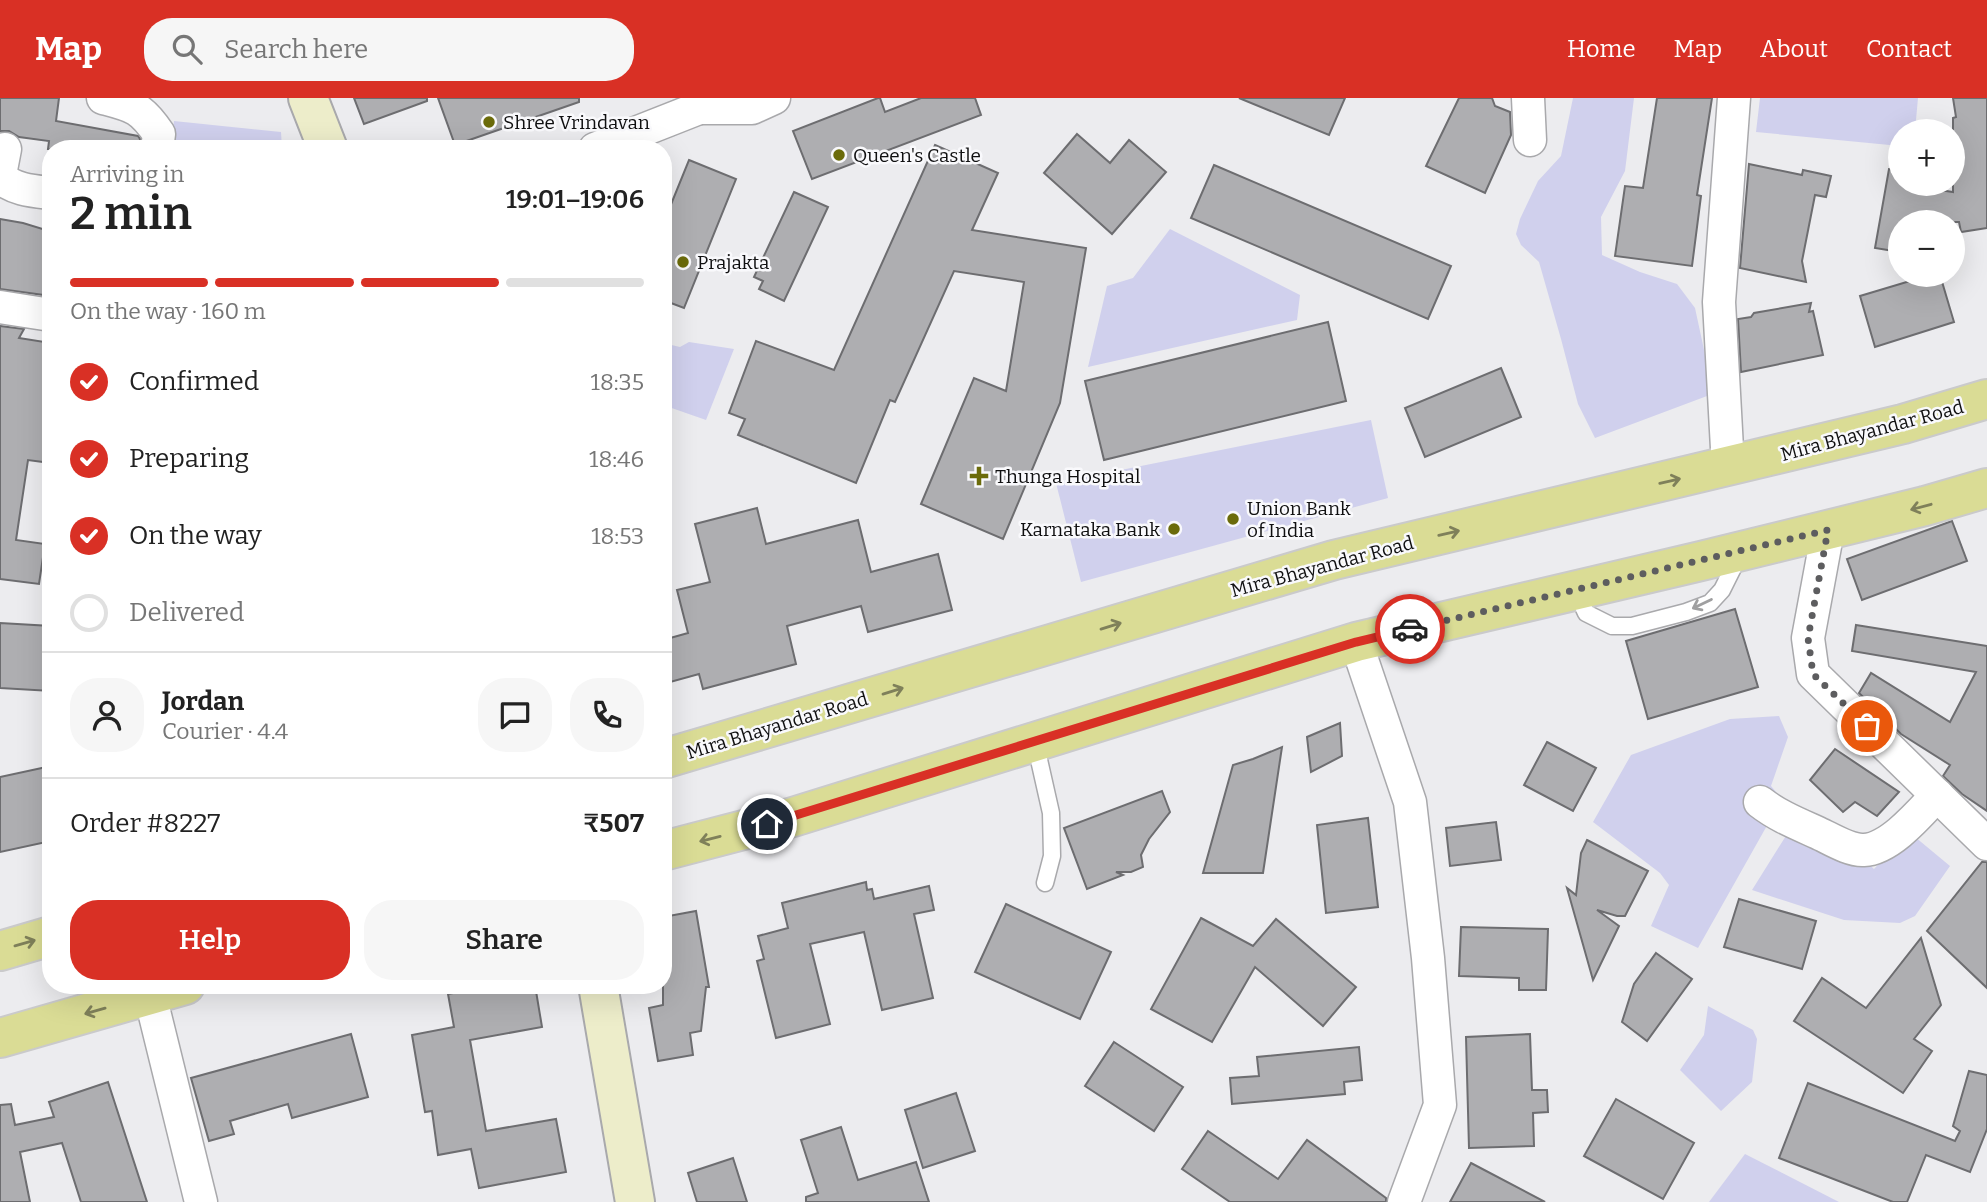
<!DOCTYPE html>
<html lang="en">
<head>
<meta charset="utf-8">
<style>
	body { margin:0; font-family:Bitter,serif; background:#f6f6f6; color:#222; height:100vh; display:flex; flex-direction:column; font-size:26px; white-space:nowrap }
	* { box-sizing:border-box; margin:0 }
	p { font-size:23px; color:#767676 }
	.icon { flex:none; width:38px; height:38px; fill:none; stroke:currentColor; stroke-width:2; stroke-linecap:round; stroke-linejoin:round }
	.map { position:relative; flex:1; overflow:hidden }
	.panel { position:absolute; left:42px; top:42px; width:630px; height:854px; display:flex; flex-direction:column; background:#fff; border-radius:28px; box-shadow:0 7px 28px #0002 }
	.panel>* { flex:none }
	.fabs { position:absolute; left:1888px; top:21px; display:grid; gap:14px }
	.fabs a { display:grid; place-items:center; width:77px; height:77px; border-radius:50%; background:#fff; box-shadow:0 7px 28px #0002; font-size:35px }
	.pin { position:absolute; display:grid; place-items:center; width:60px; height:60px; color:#fff; margin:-30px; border:4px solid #fff; border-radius:50%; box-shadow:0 2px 7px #0007 }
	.courier { position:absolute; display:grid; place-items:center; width:70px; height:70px; margin:-35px; border:5px solid #d93025; border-radius:50%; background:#fff; color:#222; box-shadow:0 2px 9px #0007 }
	.headline em { font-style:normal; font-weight:600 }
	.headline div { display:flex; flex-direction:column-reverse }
	.headline { display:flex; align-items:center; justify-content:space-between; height:119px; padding:0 28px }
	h1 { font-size:46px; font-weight:600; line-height:52px }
	.bar { display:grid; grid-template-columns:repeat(4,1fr); gap:10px 7px; align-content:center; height:84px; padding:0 28px }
	.bar i { height:9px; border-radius:5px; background:#e0e0e0 }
	.bar .current { background:#d93025 }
	.bar p { grid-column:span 4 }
	.line { display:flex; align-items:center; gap:18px; padding:0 28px; border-top:2px solid #e0e0e0 }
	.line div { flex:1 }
	.round { display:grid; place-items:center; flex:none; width:74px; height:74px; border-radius:28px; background:#f6f6f6 }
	ol { padding:0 28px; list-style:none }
	li { display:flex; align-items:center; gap:21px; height:77px }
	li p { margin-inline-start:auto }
	li .icon { padding:7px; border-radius:50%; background:#d93025; color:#fff; stroke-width:4 }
	li:last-child { color:#767676 }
	li i { width:38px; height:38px; border:4px solid #e0e0e0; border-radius:50% }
	.primary-button { display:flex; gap:14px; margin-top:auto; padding:14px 28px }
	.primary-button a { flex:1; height:80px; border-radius:28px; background:#d93025; color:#fff; font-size:28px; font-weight:600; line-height:80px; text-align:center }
	.primary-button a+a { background:#f6f6f6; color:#222 }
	header { display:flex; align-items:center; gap:42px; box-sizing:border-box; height:98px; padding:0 35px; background:#d93025; color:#fff }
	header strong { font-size:33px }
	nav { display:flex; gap:38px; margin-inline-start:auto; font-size:24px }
	.search { width:490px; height:63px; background:#f6f6f6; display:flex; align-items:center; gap:18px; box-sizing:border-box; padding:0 24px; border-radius:28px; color:#767676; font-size:26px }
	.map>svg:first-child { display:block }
	.green { fill:#d0d0ed }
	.building { fill:#aeaeb1; stroke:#6d6d70; stroke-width:2 }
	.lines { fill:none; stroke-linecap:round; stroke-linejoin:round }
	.lane-casing { stroke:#a9a9ac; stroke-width:19 }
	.street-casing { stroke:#a9a9ac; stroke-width:35 }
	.secondary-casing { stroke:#a9a9ac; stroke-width:42 }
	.primary-casing { stroke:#cacacb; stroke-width:42 }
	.lane { stroke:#fff; stroke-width:16 }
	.street { stroke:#fff; stroke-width:32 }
	.secondary { stroke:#ededca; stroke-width:38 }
	.primary { stroke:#dadc95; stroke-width:38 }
	.oneway { stroke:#7f805a }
	.oneway2 { stroke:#9f9fa0 }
	.done { stroke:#5d5d5f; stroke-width:7; stroke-dasharray:0 12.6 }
	.route { stroke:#d93025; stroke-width:9 }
	.poi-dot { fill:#6b6b0a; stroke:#f9f9fc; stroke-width:2.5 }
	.labels { text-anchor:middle; stroke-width:5; stroke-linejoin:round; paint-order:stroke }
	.poi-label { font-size:19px; fill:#101011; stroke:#f9f9fc; text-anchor:start }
	.street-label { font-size:19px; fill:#101011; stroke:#f9f9fc }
</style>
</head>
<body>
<header>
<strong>Map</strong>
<div class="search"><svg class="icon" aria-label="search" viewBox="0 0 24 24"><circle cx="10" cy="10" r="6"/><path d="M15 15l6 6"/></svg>Search here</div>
<nav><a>Home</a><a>Map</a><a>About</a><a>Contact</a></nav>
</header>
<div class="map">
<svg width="1987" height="1104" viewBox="0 0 1987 1104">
	<rect width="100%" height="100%" fill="#ececef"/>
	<g class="green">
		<path d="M1573 0H1634L1625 73 1601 119 1602 157 1640 174 1677 186 1695 210 1706 261 1707 298 1595 340 1578 306 1561 241 1539 164 1521 147 1516 136 1520 121 1538 83 1561 58Z"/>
		<path d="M1760 0H1918L1915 33H1900V48L1756 34Z"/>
		<path d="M174 23 281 34 282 51H171Z"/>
		<path d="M1170 131 1300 197 1297 222 1088 269 1107 188 1133 180Z"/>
		<path d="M689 244 734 251 706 322 663 307V245L680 249Z"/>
		<path d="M1371 322 1388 400 1081 484 1056 385Z"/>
		<path d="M1779 618 1788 639 1771 688 1782 701 1698 850 1651 828 1669 787 1660 775 1593 724 1631 657 1730 621Z"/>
		<path d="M1789 733 1864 762 1874 771 1909 734 1950 768 1915 818 1900 825 1844 822 1752 792Z"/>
		<path d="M1708 908 1753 932 1757 941 1752 984 1721 1013 1680 972 1704 937Z"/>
		<path d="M1745 1056 1839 1104H1709Z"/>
	</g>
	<g class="building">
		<path d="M0 0H59L56 23 138 38 140 41 139 51H48L49 43 19 39 9 33H0Z"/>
		<path d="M354 0H427V3L364 26Z"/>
		<path d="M438 0H579V4L455 47Z"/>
		<path d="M878 0H880L885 14 921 0H975L981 17 812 81 793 33Z"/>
		<path d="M1239 0H1345L1329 37Z"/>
		<path d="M1459 0H1492L1495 8 1510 14 1511 37 1485 95 1426 68Z"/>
		<path d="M1657 0H1712L1697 97 1701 98 1692 168 1615 158 1625 88 1643 90Z"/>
		<path d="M1953 0H1987V130L1961 134 1959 124H1900V154L1875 150 1889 71 1900 72V86L1953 94V20L1956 19Z"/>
		<path d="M1077 36 1110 65 1129 42 1166 74 1112 136 1044 75Z"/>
		<path d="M935 47 998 75 972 132 1086 150 1060 305 1003 441 921 406 974 280 1006 293 1024 184 954 173 895 304 890 302 856 385 738 337 745 321 729 315 756 243 834 272Z"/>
		<path d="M689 62 736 81 684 210 663 202V126Z"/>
		<path d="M1749 66 1802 77 1803 72 1831 78 1826 99 1815 97 1802 163 1806 184 1740 170Z"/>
		<path d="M1214 67 1451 168 1428 221 1191 120Z"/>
		<path d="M794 94 828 109 784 203 759 191 763 183 754 179Z"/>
		<path d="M0 121 23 125 46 132 51 145V198L0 191Z"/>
		<path d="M1930 177H1940L1954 224 1875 249 1860 198Z"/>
		<path d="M1811 205 1809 214 1813 213 1823 257 1741 274 1738 221 1751 219 1754 215Z"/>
		<path d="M1328 224 1346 303 1104 362 1085 283Z"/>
		<path d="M0 228 24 231 19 240 51 245V365L28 362 16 442 45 446 39 486 0 481Z"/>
		<path d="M1501 270 1521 319 1425 359 1405 310Z"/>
		<path d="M757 410 766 446 858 422 871 474 938 456 952 512 868 534 861 508 787 528 796 566 703 591 699 576 663 586V542L688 535 677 492 710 484 695 426Z"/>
		<path d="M1952 423 1967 463 1862 502 1847 461Z"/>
		<path d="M1735 511 1758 589 1648 621 1626 543Z"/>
		<path d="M0 525 51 528V593L0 590Z"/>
		<path d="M1856 527 1987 548V713L1962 696 1943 678 1950 667 1901 636 1859 595 1871 575 1950 624 1976 574 1852 553Z"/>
		<path d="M1340 625 1342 658 1311 674 1307 639Z"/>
		<path d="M1547 644 1596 670 1573 713 1524 687Z"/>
		<path d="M1282 649 1263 775H1203L1233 667 1253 661Z"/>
		<path d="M1835 651 1899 694 1877 718 1855 704 1843 714 1810 682Z"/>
		<path d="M51 668V743L0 754V679Z"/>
		<path d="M1162 693 1170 714 1149 741 1141 757 1143 769 1131 774H1116L1123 777 1087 791 1064 730Z"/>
		<path d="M1368 720 1378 809 1326 815 1317 727Z"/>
		<path d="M1496 724 1501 762 1450 768 1446 730Z"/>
		<path d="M1587 742 1648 773 1625 818H1617L1597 812 1619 828 1593 882 1567 790 1576 797 1581 755Z"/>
		<path d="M1982 764H1987V890L1927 833Z"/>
		<path d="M866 784 867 792 872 791 874 801 929 788 934 812 914 816 933 900 882 912 864 834 810 846 830 926 776 940 757 863 764 861 758 838 788 830 782 805Z"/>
		<path d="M1739 801 1816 823 1802 871 1724 849Z"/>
		<path d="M1006 806 1111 854 1080 921 975 874Z"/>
		<path d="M696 813 709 889H706L701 933 690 935 693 957 658 963 649 910 663 907V819Z"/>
		<path d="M1201 820 1253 848 1276 821 1356 889 1323 928 1255 869 1212 944 1151 911Z"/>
		<path d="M1461 829 1548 831 1546 892H1519V880L1459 878Z"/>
		<path d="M1921 840 1941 907 1914 941 1932 953 1903 995 1794 923 1822 880 1866 910Z"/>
		<path d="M1656 855 1692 881 1647 943 1622 924 1634 886Z"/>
		<path d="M494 887H535L542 929 470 942 486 1033 556 1021 566 1074 479 1090 471 1051 438 1057 432 1013 425 1014 412 937 454 929 448 896Z"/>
		<path d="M351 936 368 999 292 1020 288 1006 230 1023 234 1036 209 1043 191 980Z"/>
		<path d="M1530 936 1532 992H1547L1548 1014 1533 1015 1534 1048 1469 1050 1466 939Z"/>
		<path d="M1114 944 1183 989 1154 1033 1085 988Z"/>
		<path d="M1359 949 1362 982 1344 984 1345 996 1232 1006 1230 980 1259 978 1257 959Z"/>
		<path d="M1969 973 1987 977V1031L1970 1074 1926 1057 1907 1104H1893L1779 1060 1808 985 1955 1043 1960 1033 1953 1028Z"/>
		<path d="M108 984 147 1104H81L62 1045 20 1054 30 1104H0V1007L11 1006 15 1027 54 1019 49 1004Z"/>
		<path d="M956 995 975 1053 923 1070 905 1012Z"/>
		<path d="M1616 1001 1694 1045 1663 1101 1584 1058Z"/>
		<path d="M841 1029 858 1082 916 1064 929 1104H806V1099L818 1095 801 1042Z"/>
		<path d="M1208 1033 1278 1081 1307 1042 1386 1100V1104H1230L1182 1071Z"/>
		<path d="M733 1060 747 1104H697L688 1075Z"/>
		<path d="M1471 1065 1545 1104H1450Z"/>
	</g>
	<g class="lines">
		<defs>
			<g id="lane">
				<path d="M1576 493 1586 515 1612 528H1632L1686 514 1710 505 1722 492 1740 456"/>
				<path d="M1035 644 1051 715 1052 758 1045 785"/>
			</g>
			<g id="street">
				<path d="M103 0C133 8 141 9 159 36L157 51"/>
				<path d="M1528 0 1530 42"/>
				<path d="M699 10H752L774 0"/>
				<path d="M595 51 699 10 711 0"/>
				<path d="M0 77 5 51"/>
				<path d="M0 79C14 92 33 93 51 95"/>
				<path d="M0 209 51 217"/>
				<path d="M1728 369 1719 204 1734 0"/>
				<path d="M1828 432 1808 540 1813 576 1987 746"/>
				<path d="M1356 544 1410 704 1428 860 1440 1007 1404 1104"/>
				<path d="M1760 704C1778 718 1798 726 1818 735 1831 741 1850 753 1864 752 1890 751 1920 715 1937 697"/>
				<path d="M150 897 201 1104"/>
			</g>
			<g id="secondary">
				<path d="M308 0 328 51"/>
				<path d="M598 887 635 1104"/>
			</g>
			<g id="primary">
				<path d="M663 661 1334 462 1903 326 1987 301"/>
				<path d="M663 753 793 719 1356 544 1701 463 1925 408 1987 390"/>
				<path d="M0 853 51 838"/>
				<path d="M0 940 185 887"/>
			</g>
		</defs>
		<use href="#lane" class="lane-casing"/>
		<use href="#street" class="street-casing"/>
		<use href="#secondary" class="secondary-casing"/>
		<use href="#primary" class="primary-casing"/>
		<use href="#lane" class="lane"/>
		<use href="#street" class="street"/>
		<use href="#secondary" class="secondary"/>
		<use href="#primary" class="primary"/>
	</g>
	<defs><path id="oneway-shaft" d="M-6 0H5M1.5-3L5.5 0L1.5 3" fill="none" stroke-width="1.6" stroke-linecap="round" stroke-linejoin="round" transform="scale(1.75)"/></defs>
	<g class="oneway">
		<use href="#oneway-shaft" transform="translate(1670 383) rotate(-13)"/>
		<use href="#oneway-shaft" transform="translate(1921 409) rotate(165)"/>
		<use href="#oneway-shaft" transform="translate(1449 435) rotate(-13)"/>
		<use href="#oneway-shaft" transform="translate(1111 528) rotate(-17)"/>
		<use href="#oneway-shaft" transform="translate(893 593) rotate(-17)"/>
		<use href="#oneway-shaft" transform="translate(710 741) rotate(166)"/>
		<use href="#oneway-shaft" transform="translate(25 845) rotate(-16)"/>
		<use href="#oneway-shaft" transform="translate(95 913) rotate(164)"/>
	</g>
	<use class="oneway2" href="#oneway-shaft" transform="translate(1702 506) rotate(154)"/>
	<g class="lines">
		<path class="done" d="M1410 531 1828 432 1808 540 1813 576 1867 628"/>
		<path class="route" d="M767 726 1356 544 1410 531"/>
	</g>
	<g class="poi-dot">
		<circle cx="489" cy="24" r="7"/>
		<circle cx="839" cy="57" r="7"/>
		<circle cx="683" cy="164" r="7"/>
		<path d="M975.5 367.5h7v7h7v7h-7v7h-7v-7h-7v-7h7z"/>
		<circle cx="1233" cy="421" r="7"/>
		<circle cx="1174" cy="431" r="7"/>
	</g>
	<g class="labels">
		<g class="poi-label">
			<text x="503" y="31">Shree Vrindavan</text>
			<text x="853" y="64">Queen's Castle</text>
			<text x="697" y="171">Prajakta</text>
			<text x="995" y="385">Thunga Hospital</text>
			<text x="1247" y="417">Union Bank<tspan x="1247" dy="22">of India</tspan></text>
			<text x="1160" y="438" text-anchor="end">Karnataka Bank</text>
		</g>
		<g class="street-label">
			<text transform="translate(1872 332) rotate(-15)" y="7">Mira Bhayandar Road</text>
			<text transform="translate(1322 468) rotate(-15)" y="7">Mira Bhayandar Road</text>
			<text transform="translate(777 627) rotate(-17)" y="7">Mira Bhayandar Road</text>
		</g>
	</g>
</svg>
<div class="fabs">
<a>+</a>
<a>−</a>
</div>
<div class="pin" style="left:1867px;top:628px;background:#ea580c"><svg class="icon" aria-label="bag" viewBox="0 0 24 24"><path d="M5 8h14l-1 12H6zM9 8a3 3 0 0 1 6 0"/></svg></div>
<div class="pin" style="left:767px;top:726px;background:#1f2937"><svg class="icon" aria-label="home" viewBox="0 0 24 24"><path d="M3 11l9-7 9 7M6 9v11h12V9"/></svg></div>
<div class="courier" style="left:1410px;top:531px"><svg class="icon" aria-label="car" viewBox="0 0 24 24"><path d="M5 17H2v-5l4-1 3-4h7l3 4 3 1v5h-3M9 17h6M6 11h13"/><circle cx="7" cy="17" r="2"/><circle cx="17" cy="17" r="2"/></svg></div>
<section class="panel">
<div class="headline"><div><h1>2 min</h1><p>Arriving in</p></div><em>19:01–19:06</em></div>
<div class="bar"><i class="current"></i><i class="current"></i><i class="current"></i><i></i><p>On the way · 160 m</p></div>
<ol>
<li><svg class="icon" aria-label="check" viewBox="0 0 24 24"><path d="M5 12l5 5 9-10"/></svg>Confirmed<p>18:35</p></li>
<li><svg class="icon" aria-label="check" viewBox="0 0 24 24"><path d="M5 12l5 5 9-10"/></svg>Preparing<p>18:46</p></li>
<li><svg class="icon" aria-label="check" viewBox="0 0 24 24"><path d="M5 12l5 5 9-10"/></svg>On the way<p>18:53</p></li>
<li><i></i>Delivered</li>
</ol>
<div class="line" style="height:126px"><a class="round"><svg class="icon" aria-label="person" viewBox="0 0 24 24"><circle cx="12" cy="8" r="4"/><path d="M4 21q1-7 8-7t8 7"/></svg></a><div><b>Jordan</b><p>Courier · 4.4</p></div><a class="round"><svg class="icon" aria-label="chat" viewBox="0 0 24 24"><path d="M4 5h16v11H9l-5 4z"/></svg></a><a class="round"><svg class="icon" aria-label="phone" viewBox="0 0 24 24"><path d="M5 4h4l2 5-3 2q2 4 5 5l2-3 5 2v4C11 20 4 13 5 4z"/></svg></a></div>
<div class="line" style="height:91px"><div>Order #8227</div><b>₹507</b></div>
<div class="primary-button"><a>Help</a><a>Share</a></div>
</section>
</div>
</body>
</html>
